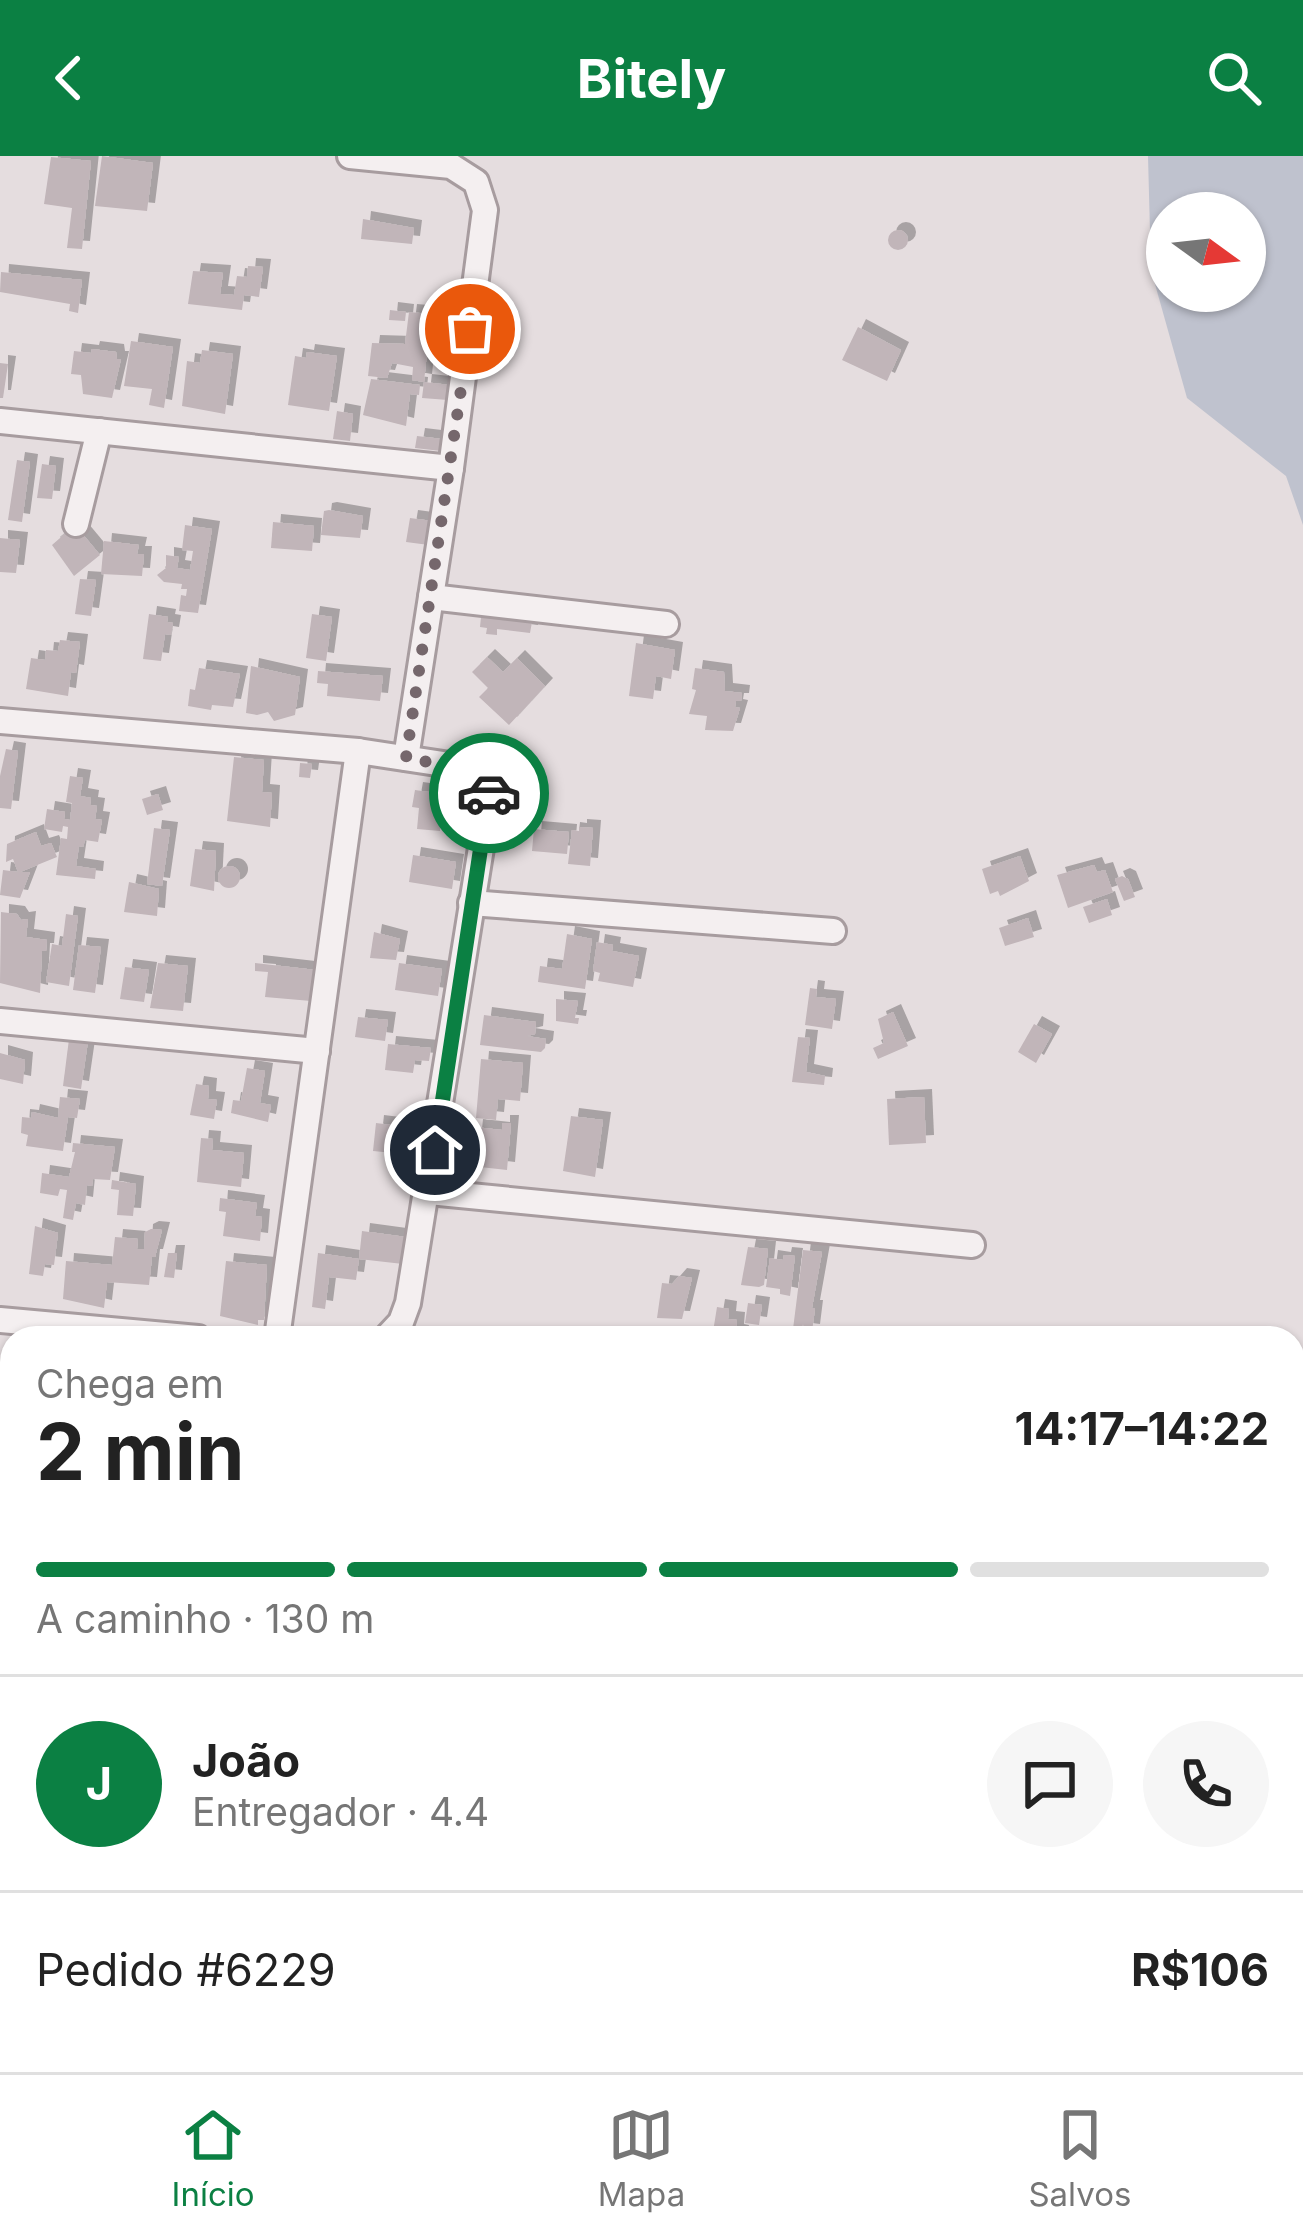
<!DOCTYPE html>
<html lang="pt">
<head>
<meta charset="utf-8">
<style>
	body { margin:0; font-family:Inter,sans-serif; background:#f6f6f6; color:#222; height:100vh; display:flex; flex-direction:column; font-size:45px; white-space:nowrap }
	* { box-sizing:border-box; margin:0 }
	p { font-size:39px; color:#767676 }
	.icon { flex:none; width:66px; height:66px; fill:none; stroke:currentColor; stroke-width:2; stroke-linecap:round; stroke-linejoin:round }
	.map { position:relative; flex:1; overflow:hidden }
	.details { position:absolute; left:0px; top:1170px; width:1305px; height:747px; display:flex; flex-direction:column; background:#fff; border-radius:36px 36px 0 0; box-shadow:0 3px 9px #0004 }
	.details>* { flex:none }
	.needle { width:78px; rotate:105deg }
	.fabs { position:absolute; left:1146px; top:36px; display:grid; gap:24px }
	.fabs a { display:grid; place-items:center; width:120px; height:120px; border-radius:50%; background:#fff; box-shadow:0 3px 9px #0004; font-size:60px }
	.pin { position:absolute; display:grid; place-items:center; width:102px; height:102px; color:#fff; margin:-51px; border:6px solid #fff; border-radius:50%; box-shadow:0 3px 12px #0007 }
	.courier { position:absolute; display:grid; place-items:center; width:120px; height:120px; margin:-60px; border:9px solid #0b8043; border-radius:50%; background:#fff; color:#222; box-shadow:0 3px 15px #0007 }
	.headline em { font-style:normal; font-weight:700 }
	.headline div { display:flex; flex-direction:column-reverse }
	.headline { display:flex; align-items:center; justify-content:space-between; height:204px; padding:0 36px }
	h1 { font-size:78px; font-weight:700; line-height:90px }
	.bar { display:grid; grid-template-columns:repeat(4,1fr); gap:18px 12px; align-content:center; height:144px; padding:0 36px }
	.bar i { height:15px; border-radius:9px; background:#e0e0e0 }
	.bar .selected { background:#0b8043 }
	.bar p { grid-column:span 4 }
	.line { display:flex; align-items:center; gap:30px; padding:0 36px; border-top:3px solid #e0e0e0 }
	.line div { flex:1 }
	.round { display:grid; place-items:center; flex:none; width:126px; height:126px; border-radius:63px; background:#f6f6f6 }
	header { display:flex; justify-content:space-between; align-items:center; height:156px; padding:0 36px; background:#0b8043; color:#fff; font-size:54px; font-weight:700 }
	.menu { display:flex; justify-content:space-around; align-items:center; height:168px; border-top:3px solid #e0e0e0; background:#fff; font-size:33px; color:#767676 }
	.menu a { display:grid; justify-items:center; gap:6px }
	.menu .selected { color:#0b8043 }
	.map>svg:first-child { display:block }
	.green { fill:#bfc2ce; fill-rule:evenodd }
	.building { fill:#c1b5b9; filter:url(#shadow) }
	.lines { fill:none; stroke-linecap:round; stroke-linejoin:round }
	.minor-casing { stroke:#a79c9f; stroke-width:30 }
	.minor { stroke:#f4eff0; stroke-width:24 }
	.done { stroke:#75676c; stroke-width:12; stroke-dasharray:0 21.6 }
	.route { stroke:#0b8043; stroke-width:15 }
</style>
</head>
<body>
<header><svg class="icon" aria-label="back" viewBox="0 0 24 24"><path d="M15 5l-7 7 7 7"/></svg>Bitely<svg class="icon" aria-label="search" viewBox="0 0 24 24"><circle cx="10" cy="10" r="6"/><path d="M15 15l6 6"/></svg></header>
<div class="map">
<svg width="1303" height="1916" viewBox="0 0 1303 1916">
	<defs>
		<filter id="shadow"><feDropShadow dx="8" dy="-8" stdDeviation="0" flood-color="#0004"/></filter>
	</defs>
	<rect width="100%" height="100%" fill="#e5dddf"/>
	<path class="green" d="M1148 0H1303V369L1286 320 1187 242 1151 114ZM1167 57H1245V135H1167Z"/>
	<g class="building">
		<path d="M102 0 153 7 147 55 95 50Z"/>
		<path d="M51 1 91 5 82 93 67 92 72 52 44 48Z"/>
		<path d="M363 63 414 72 412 88 361 83Z"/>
		<circle cx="898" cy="84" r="10"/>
		<path d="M248 110 263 111 259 141 244 139 242 154 188 148 193 115 223 117 220 138 234 139 237 120 247 121Z"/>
		<path d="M1 116 82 124 78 157 69 155 70 148 0 136Z"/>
		<path d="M390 154 406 156 405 165 389 164Z"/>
		<path d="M409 156 431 158 424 226 412 224 413 211 392 207 387 222 368 220 372 187 405 188Z"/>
		<path d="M858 171 901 194 887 225 842 204Z"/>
		<path d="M131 185 173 191 164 252 149 249 152 233 124 230Z"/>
		<path d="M92 193 116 196 117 203H121L112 242 83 238 81 219 71 218 74 195 91 197Z"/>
		<path d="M202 194 233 198 225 258 182 250 187 205 200 207Z"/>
		<path d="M307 196 337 200 329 255 288 249 295 200 306 202Z"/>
		<path d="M0 207 8 208 3 242H0Z"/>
		<path d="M371 223 420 229 419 239 410 238 406 270 363 259Z"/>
		<path d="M424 226 450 229 448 244 422 242Z"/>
		<path d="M337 255 353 258 350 285 333 283Z"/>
		<path d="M417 280 442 283 441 295 415 292Z"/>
		<path d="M17 304 30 306 22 366 8 364Z"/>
		<path d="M42 308 56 310 52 343 37 342Z"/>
		<path d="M329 354 363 360 360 382 321 379 324 355Z"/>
		<path d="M410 362 432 365 429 389 406 386Z"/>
		<path d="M273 366 314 370 312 395 271 392Z"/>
		<path d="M75 369 100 399 74 420 52 389Z"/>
		<path d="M185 369 212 373 198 457 179 455 181 439 186 440 187 433H181L182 428 164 426 157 419 166 412V399L179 401 177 412 190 414 193 395 182 394Z"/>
		<path d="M0 382 20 384 16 417 0 416Z"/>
		<path d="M104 385 139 389 137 398H144L142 420 101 418Z"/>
		<path d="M80 423 96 424 91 460 75 458Z"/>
		<path d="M149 458 168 461 167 466 173 467 171 479 165 478 161 505 143 503Z"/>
		<path d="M312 458 332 461 326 505 306 502Z"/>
		<path d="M481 461 532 466 530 477 497 473V479L486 478 487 472 480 471Z"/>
		<path d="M60 484 80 486 76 517 71 516 68 540 26 533 31 502 45 504 46 494 58 495Z"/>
		<path d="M636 487 675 494 671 523 656 520 653 543 629 540Z"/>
		<path d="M487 501 503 516 517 502 545 530 509 569 479 541 488 532 472 516Z"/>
		<path d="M251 510 300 521 295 559 274 565 268 556 257 559 246 557Z"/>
		<path d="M199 512 240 518 233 551 212 549 211 554 188 550 190 533 195 534Z"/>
		<path d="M695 512 724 516 725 535 742 537 741 545H736L735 551 740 552 733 575 705 574 707 560 689 558 696 534 692 533Z"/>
		<path d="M318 515 383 520 380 545 327 540 328 528 317 527Z"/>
		<path d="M6 593 18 595 11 653 0 652V620Z"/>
		<path d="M234 601 264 604 262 636 272 637 270 671 227 665Z"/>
		<path d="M300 607 312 608 310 622 299 621Z"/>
		<path d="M70 620 83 622 80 640 91 642 90 649 97 650 95 663 102 664 98 686 85 684 83 691 79 690 76 710 96 713 95 723 56 719 61 682 67 683 68 671 63 670 62 676 44 673 47 653 65 656 64 663 70 664 72 647 66 646Z"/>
		<path d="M415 634 443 638 440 675 417 673 419 652 412 651Z"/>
		<path d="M158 638 163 654 147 659 142 643Z"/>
		<path d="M579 671 593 672 590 710 568 708 572 674 579 675Z"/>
		<path d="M154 672 170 674 162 730 147 728Z"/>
		<path d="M534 673 569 676 567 698 532 695Z"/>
		<path d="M36 676 41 690 51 687 57 701 20 716H30L20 742 0 739 3 714 18 716 13 703 6 706 7 688Z"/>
		<path d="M195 693 216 695 214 735 190 730Z"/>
		<path d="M413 699 456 706 452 733 409 726Z"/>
		<path d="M1020 700 1029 725 1000 740 998 735 990 738 982 713Z"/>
		<path d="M1094 709 1097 716 1105 714 1113 736 1068 752 1057 719Z"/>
		<circle cx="229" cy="721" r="11"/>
		<path d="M1122 720 1128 723 1135 741 1124 745 1115 723Z"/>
		<path d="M129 726 159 733 157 760 124 756Z"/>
		<path d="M1107 743 1112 759 1089 767 1083 751Z"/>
		<path d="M1 756 17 758 21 764 28 763 26 781 47 784 46 795H42L40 837 0 827Z"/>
		<path d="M66 758 78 760 69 830 46 826 52 788 62 790Z"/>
		<path d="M1028 762 1034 781 1005 790 999 772Z"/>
		<path d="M374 776 400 783 396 804 370 802Z"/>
		<path d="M567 778 592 783 585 833 538 826 540 810 562 813Z"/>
		<path d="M597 786 613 789 612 795 639 800 633 831 598 825 600 817 593 815Z"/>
		<path d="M79 789 101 791 95 837 73 834Z"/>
		<path d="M158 807 188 810 183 855 150 852Z"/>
		<path d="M255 807 316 814 311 845 265 841 268 816 255 815Z"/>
		<path d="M399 807 442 813 438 840 395 834Z"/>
		<path d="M125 811 149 814 144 846 120 843Z"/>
		<path d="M810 832 817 833 816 841 836 843 832 873 805 869Z"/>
		<path d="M556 843 578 845 575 862H579L578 868 556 865Z"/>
		<path d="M893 856 908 890 878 903 873 892 884 887 878 863Z"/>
		<path d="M484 859 536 866 535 878 527 880 546 883 545 892 541 896 480 889Z"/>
		<path d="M358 861 388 864 385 885 355 881Z"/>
		<path d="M1034 868 1052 878 1036 907 1018 896Z"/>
		<path d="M798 881 810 882 806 916 825 920 824 929 792 926Z"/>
		<path d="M69 883 88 885 81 933 63 930Z"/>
		<path d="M388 888 431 892 429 905 415 904 413 917 385 914Z"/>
		<path d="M0 897 25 904 23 928 0 923Z"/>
		<path d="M481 903 523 907 520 945 498 943 496 964 476 962Z"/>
		<path d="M247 912 265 915 260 947 271 949 268 966 231 957 233 944 241 945Z"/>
		<path d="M196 928 209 930 208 943 217 944 214 963 190 959Z"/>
		<path d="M60 941 80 943 77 962 68 961 63 995 26 990 28 979 21 977 22 961 31 962 32 956 58 962Z"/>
		<path d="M924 941 926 987 889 989 887 943Z"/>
		<path d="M571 960 603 964 595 1021 563 1015Z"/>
		<path d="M376 967 408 971 406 984 425 988 424 1000 373 995Z"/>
		<path d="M502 967H511L507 1014 471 1010 475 971 502 974Z"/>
		<path d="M201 982 213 983 212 994 244 997 241 1031 197 1026Z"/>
		<path d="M73 987 115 991 110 1024 93 1023 92 1030 87 1029 85 1049 76 1047 73 1064 63 1062 67 1034 60 1033 58 1040 40 1037 42 1017 69 1021 75 996H72Z"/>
		<path d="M112 1024 136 1028 133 1060 117 1059 119 1034 111 1033Z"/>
		<path d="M220 1042 257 1047 255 1060 262 1061 260 1085 223 1080 226 1056 219 1055Z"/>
		<path d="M35 1070 58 1077 54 1109 45 1108 43 1120 29 1118Z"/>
		<path d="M151 1073 162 1074 155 1101H152L149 1129 107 1126 104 1152 63 1143 66 1105 112 1109 115 1081 138 1083 137 1093H144L145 1076Z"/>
		<path d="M362 1075 406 1081 403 1108 359 1103Z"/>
		<path d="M748 1091 768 1093 764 1129 759 1131 741 1129Z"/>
		<path d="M803 1094 822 1096 812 1152H815L812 1176 804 1175 803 1168 802 1174 793 1173Z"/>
		<path d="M168 1097H177L174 1122 164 1121Z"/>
		<path d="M318 1097 359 1103 356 1124 329 1121 325 1153 312 1151Z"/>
		<path d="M784 1099 795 1100 790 1140 780 1138V1133L766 1131 770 1102 783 1104Z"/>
		<path d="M226 1105 267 1109 264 1164H258V1169L220 1160Z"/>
		<path d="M679 1120 692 1122 682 1163 657 1162 662 1127 672 1128Z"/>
		<path d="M748 1147 762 1149 759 1169 745 1167Z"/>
		<path d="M717 1151 729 1153 728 1163 737 1164 736 1176 741 1177 740 1182H712Z"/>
	</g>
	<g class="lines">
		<defs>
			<g id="minor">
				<path d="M350 0 451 10 476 26 485 54 451 312 406 602"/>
				<path d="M0 265 451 312"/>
				<path d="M76 368 99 275"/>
				<path d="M431 441 666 468"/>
				<path d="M0 565 358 595 463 611 484 621 489 642 408 1147 401 1166 386 1182"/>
				<path d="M471 747 833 775"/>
				<path d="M0 865 317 895"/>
				<path d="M429 1036 972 1089"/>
				<path d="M0 1164 198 1182"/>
				<path d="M277 1182 358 595"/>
				<path d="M0 1463 12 1464"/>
			</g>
		</defs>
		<use href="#minor" class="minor-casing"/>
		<use href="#minor" class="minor"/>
	</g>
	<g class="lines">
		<path class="done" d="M470 173 406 602 477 615 484 621 489 637"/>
		<path class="route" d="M435 994 489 637"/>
	</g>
</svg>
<div class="fabs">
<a><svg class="needle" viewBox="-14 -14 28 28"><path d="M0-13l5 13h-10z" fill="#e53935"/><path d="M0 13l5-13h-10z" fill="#767676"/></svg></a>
</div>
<div class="pin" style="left:470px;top:173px;background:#ea580c"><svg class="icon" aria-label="bag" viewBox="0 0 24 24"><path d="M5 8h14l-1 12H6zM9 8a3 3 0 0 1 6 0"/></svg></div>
<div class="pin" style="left:435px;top:994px;background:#1f2937"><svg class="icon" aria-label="home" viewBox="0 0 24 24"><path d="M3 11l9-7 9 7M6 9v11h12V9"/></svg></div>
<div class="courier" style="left:489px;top:637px"><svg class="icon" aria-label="car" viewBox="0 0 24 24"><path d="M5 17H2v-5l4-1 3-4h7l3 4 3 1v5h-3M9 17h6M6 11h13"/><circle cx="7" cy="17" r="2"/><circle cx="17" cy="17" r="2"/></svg></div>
<section class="details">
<div class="headline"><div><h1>2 min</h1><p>Chega em</p></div><em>14:17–14:22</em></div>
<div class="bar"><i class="selected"></i><i class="selected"></i><i class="selected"></i><i></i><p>A caminho · 130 m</p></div>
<div class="line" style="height:216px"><b class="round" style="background:#0b8043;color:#fff">J</b><div><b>João</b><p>Entregador · 4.4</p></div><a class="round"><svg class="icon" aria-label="chat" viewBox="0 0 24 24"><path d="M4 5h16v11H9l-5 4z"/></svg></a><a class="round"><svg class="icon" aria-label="phone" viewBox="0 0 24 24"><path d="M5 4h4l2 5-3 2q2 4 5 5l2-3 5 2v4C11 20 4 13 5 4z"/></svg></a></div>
<div class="line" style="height:156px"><div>Pedido #6229</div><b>R$106</b></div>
</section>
</div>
<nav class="menu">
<a class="selected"><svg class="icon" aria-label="home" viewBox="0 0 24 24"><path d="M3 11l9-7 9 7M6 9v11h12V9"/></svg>Início</a>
<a><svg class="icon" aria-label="map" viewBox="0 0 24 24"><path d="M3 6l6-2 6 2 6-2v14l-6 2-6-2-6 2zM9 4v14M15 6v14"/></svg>Mapa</a>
<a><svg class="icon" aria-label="saved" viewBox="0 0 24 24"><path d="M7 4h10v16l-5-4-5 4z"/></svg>Salvos</a>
</nav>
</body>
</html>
